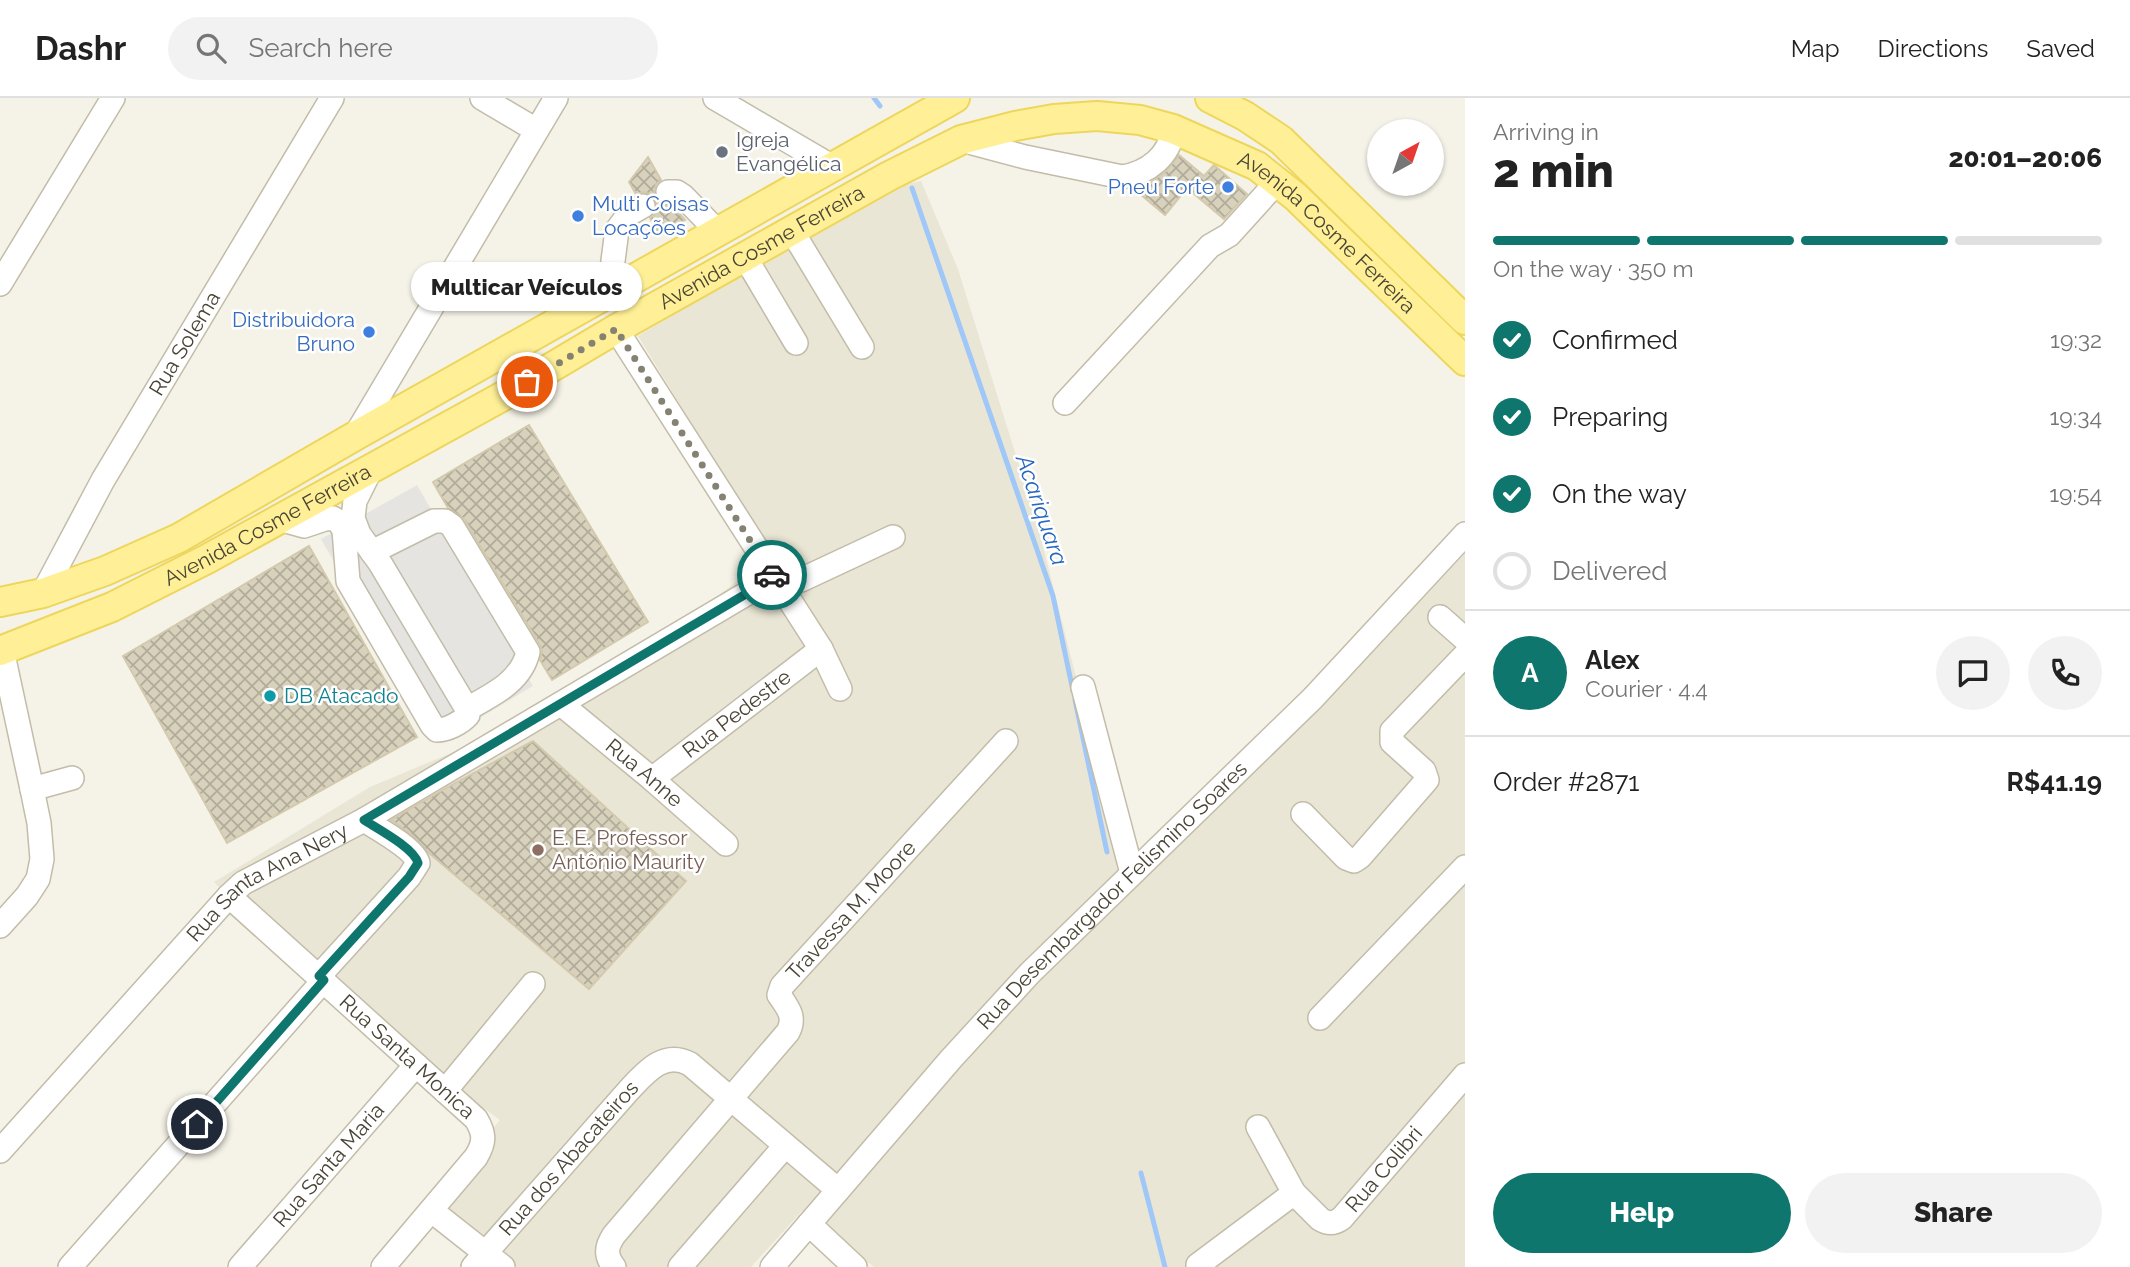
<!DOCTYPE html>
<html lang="en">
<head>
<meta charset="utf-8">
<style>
	body { margin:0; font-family:Raleway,sans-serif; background:#f2f2f2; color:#222; height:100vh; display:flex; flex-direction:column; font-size:26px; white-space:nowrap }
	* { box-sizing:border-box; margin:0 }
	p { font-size:23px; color:#767676 }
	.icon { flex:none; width:38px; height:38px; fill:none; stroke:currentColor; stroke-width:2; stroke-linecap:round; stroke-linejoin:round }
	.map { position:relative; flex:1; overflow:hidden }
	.drawer { display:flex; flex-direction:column; background:#fff; width:665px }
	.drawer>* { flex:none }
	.needle { width:46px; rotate:40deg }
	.buttons { position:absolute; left:1367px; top:21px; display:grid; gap:14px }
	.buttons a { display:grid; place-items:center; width:77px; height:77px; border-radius:50%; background:#fff; box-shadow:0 2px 5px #0004; font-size:35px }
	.pin { position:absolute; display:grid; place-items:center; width:60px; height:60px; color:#fff; margin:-30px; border:4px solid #fff; border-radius:50%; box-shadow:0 2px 7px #0007 }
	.courier { position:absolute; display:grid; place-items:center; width:70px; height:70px; margin:-35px; border:5px solid #0f766e; border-radius:50%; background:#fff; color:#222; box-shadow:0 2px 9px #0007 }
	.bubble { position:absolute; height:49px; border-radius:24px; background:#fff; box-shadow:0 2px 5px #0004; font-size:23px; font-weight:800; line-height:49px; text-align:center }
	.summary em { font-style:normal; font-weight:800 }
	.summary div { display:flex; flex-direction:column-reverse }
	.summary { display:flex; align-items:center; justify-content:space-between; height:119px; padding:0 28px }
	h1 { font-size:46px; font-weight:800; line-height:52px }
	.bar { display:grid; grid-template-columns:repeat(4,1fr); gap:10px 7px; align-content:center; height:84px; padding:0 28px }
	.bar i { height:9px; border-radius:5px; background:#e0e0e0 }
	.bar .selected { background:#0f766e }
	.bar p { grid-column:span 4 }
	.line { display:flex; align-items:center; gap:18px; padding:0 28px; border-top:2px solid #e0e0e0 }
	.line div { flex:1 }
	.round { display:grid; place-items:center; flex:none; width:74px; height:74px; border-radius:37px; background:#f2f2f2 }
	ol { padding:0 28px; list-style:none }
	li { display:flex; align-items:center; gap:21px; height:77px }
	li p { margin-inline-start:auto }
	li .icon { padding:7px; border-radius:50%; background:#0f766e; color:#fff; stroke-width:4 }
	li:last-child { color:#767676 }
	li i { width:38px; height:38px; border:4px solid #e0e0e0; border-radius:50% }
	.cta { display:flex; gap:14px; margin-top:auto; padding:14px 28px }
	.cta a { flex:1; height:80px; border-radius:42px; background:#0f766e; color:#fff; font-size:28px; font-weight:800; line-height:80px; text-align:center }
	.cta a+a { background:#f2f2f2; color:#222 }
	header { display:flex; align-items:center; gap:42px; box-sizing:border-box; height:98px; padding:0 35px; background:#fff; border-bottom:2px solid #e0e0e0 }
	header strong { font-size:33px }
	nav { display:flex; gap:38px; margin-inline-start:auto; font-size:24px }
	.search { width:490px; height:63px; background:#f2f2f2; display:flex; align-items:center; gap:18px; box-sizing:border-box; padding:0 24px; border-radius:38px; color:#767676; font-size:26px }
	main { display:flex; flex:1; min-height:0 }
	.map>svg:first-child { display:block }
	.residential { fill:#eae6d5 }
	.parking { fill:#e6e4e0 }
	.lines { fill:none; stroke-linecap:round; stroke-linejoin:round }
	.stream { stroke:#9fc7f7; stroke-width:5 }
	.building { fill:url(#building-cross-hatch); stroke:#d3caae; stroke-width:2 }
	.minor-casing { stroke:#c2bca9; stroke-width:26 }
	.major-casing { stroke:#eed65d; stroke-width:32 }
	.minor { stroke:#fff; stroke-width:23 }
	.major { stroke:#fff097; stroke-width:28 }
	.done { stroke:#858173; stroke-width:7; stroke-dasharray:0 12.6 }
	.route { stroke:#0f766e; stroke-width:9 }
	.worship-dot { fill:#6b7280; stroke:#fff; stroke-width:2.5 }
	.shop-dot { fill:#3f7fe0; stroke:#fff; stroke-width:2.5 }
	.culture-dot { fill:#0f9aa8; stroke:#fff; stroke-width:2.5 }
	.education-dot { fill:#8d6e63; stroke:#fff; stroke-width:2.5 }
	.labels { text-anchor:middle; stroke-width:5; stroke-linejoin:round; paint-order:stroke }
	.worship-label { font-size:21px; fill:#5b616d; stroke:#fff; text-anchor:start }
	.shop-label { font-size:21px; fill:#366cbe; stroke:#fff; text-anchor:end }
	.street-label { font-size:21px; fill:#494435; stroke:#fff }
	.culture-label { font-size:21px; fill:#0d838f; stroke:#fff; text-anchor:start }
	.education-label { font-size:21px; fill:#785e54; stroke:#fff; text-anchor:start }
	.water-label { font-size:23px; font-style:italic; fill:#2568bf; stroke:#fff }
</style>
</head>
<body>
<header>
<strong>Dashr</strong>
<div class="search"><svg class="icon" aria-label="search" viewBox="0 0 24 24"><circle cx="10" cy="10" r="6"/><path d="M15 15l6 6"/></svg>Search here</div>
<nav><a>Map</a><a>Directions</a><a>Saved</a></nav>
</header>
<main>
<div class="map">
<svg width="1465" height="1169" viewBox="0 0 1465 1169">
	<defs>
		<pattern id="building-cross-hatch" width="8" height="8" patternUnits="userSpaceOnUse" patternTransform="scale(1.75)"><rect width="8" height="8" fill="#d8d1bc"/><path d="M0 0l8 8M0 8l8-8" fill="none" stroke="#b1ab9a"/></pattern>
	</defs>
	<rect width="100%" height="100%" fill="#f5f3e7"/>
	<path class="residential" d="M921 83 958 171 1037 425 1116 737 1130 753 1150 754 1465 423V1169H874L802 1113 751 1169H517L476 1147 427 1106 500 1022 312 885 214 784 370 689 580 601 772 457 638 238 887 90Z"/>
	<path class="parking" d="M417 387 533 588 438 645 321 441Z"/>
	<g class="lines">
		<g class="stream">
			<path d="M874 0 880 8"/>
			<path d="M912 90 1053 498 1073 593"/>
			<path d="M1075 602 1107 754"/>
			<path d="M1141 1075 1165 1169"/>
		</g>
	</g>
	<g class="building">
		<path d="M1179 57 1204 78 1214 67 1247 96 1224 121 1187 90 1165 117 1140 96 1151 84 1166 73Z"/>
		<path d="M648 59 661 82 656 86 654 93 656 102 662 106 674 109 685 122 660 137 650 120 655 116 657 109 655 101 649 96 644 94 636 96 629 84Z"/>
		<path d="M529 327 648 524 552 582 540 562 542 553 540 547 464 421 448 410 433 384Z"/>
		<path d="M309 448 417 639 227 745 123 558Z"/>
		<path d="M533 643 686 783 589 891 429 755 412 737 391 722 446 690Z"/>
	</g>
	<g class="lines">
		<defs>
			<g id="minor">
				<path d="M482 0 536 32"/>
				<path d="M715 0 831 68"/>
				<path d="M961 42 1025 59 1122 79C1148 75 1170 58 1173 31"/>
				<path d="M668 94H677L683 98 717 133"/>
				<path d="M792 133 862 249"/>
				<path d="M745 159 796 245"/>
				<path d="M0 186 113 0"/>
				<path d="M609 194 617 132 629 116 643 108"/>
				<path d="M616 231 821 551 840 591"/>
				<path d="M1065 305 1210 148 1229 137 1277 84"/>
				<path d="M355 338 556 0"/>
				<path d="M279 421 304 428 325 421 333 420 339 424 344 432 348 483 432 627 437 632C447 632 461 625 468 617L467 611 380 465 359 436 353 420 355 403 371 371"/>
				<path d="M372 454 434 423H445L452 428 528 554C521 584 492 597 467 611"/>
				<path d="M773 480 801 482 893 439"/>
				<path id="s1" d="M43 495 103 382 332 0"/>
				<path d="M1440 519 1465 541"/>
				<path d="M1083 589 1132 775"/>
				<path id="s2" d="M561 606 652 681 726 746"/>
				<path id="s3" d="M652 681 821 551"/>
				<path d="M32 691 72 680"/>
				<path d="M1303 716 1346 760 1354 763 1360 759 1427 682 1424 673 1392 644V633L1465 557"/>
				<path id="s4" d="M229 798 476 1021C485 1036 485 1044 476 1059L383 1169"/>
				<path d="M0 828 27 798 38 781 42 761 39 725 32 691 2 552"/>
				<path d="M319 878 409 779 418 765C414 750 378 731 364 722"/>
				<path d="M1320 920 1465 769"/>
				<path d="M445 993 533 886"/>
				<path id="s5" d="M1258 1029 1294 1095 1320 1121C1328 1126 1334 1126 1342 1120L1465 977"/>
				<path id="s6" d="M0 1053 229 798 243 785 364 722 773 480"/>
				<path d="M432 1113 503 1169"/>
				<path d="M809 1126 855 1169"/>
				<path d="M1198 1167 1294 1095"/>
				<path d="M70 1169 324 882"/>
				<path id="s7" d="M240 1169 416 967"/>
				<path id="s8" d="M473 1169 629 992C646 974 664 952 690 966L838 1092"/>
				<path id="s9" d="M614 1169C605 1157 606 1149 614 1137L788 934C796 919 788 910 779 897L782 888 1006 643"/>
				<path d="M680 1169 785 1048"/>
				<path id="s10" d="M772 1169 951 961 1030 875 1313 600 1465 436"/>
			</g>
			<g id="major">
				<path d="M1210 0 1245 18 1281 42 1465 222"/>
				<path d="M0 504 43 495 105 473 179 440 355 338 955 0"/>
				<path id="s11" d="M0 553 112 509 207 461 505 297 616 231 889 78 961 42 1015 28 1054 21 1097 18 1140 22 1173 31 1257 68 1296 99 1465 263"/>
			</g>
		</defs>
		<use href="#minor" class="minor-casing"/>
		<use href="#major" class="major-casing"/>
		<use href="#minor" class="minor"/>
		<use href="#major" class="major"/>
	</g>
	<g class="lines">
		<path class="done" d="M527 284 616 231 772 477"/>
		<path class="route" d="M197 1026 324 882 319 878 409 779 418 765C414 750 378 731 364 722L773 480 772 477"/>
	</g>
	<circle class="worship-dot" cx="722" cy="54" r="7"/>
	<g class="shop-dot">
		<circle cx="1228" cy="89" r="7"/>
		<circle cx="578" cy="118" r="7"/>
		<circle cx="369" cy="234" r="7"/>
	</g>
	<circle class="culture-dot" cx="270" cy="598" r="7"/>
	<circle class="education-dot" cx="538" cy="752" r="7"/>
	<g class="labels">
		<g class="worship-label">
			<text x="736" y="49">Igreja<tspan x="736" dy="24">Evangélica</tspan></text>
		</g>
		<g class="shop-label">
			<text x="1214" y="96">Pneu Forte</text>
			<text x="592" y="113" text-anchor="start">Multi Coisas<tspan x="592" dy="24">Locações</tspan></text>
			<text x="355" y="229">Distribuidora<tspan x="355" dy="24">Bruno</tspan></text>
		</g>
		<g class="street-label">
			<text dy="7" stroke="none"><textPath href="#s11" startOffset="1493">Avenida Cosme Ferreira</textPath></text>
			<text dy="7" stroke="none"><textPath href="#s11" startOffset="863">Avenida Cosme Ferreira</textPath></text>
			<text dy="7" stroke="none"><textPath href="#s1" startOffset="287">Rua Solema</textPath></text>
			<text dy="7" stroke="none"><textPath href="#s11" startOffset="296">Avenida Cosme Ferreira</textPath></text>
			<text dy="7" stroke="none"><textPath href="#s3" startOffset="107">Rua Pedestre</textPath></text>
			<text dy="7" stroke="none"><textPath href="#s2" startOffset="108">Rua Anne</textPath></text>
			<text dy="7" stroke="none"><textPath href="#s6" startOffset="382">Rua Santa Ana Nery</textPath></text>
			<text dy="7" stroke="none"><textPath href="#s10" startOffset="504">Rua Desembargador Felismino Soares</textPath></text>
			<text dy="7" stroke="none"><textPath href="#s9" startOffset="455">Travessa M. Moore</textPath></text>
			<text dy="7" stroke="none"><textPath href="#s4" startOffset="240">Rua Santa Monica</textPath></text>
			<text dy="7" stroke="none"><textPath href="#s8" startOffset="145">Rua dos Abacateiros</textPath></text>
			<text dy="7" stroke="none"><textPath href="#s7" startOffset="135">Rua Santa Maria</textPath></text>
			<text dy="7" stroke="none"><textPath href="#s5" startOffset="200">Rua Colibri</textPath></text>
		</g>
		<g class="culture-label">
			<text x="284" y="605">DB Atacado</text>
		</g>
		<g class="education-label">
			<text x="552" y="747">E. E. Professor<tspan x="552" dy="24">Antônio Maurity</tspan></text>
		</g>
		<g class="water-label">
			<text transform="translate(1042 412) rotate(71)" y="8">Acariquara</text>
		</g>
	</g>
</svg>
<div class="buttons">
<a><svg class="needle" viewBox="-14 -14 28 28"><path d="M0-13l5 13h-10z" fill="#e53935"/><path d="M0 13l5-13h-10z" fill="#767676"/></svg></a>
</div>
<div class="pin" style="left:527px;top:284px;background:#ea580c"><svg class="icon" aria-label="bag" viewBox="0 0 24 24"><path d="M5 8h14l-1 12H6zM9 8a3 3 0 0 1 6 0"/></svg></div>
<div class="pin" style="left:197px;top:1026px;background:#1f2937"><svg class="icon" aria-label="home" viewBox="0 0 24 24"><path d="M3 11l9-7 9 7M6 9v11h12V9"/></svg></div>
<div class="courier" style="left:772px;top:477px"><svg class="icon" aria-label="car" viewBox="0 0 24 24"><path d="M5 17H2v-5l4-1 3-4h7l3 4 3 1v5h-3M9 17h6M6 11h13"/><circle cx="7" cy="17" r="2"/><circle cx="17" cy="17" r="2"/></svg></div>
<div class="bubble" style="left:411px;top:164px;width:231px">Multicar Veículos</div>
</div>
<section class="drawer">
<div class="summary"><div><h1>2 min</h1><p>Arriving in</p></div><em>20:01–20:06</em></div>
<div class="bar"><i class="selected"></i><i class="selected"></i><i class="selected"></i><i></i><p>On the way · 350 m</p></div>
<ol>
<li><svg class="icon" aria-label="check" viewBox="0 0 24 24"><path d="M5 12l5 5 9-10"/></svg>Confirmed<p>19:32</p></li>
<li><svg class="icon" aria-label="check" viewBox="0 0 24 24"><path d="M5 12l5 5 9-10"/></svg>Preparing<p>19:34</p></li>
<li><svg class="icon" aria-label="check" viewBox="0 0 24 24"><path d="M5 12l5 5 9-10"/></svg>On the way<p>19:54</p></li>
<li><i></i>Delivered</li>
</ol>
<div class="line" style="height:126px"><b class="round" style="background:#0f766e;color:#fff">A</b><div><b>Alex</b><p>Courier · 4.4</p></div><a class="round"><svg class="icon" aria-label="chat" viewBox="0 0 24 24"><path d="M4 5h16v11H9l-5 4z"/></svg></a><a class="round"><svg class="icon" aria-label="phone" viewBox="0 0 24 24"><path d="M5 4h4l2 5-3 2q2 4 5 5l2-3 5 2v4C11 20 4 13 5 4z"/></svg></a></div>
<div class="line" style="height:91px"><div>Order #2871</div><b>R$41.19</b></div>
<div class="cta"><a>Help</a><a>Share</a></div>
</section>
</main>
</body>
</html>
